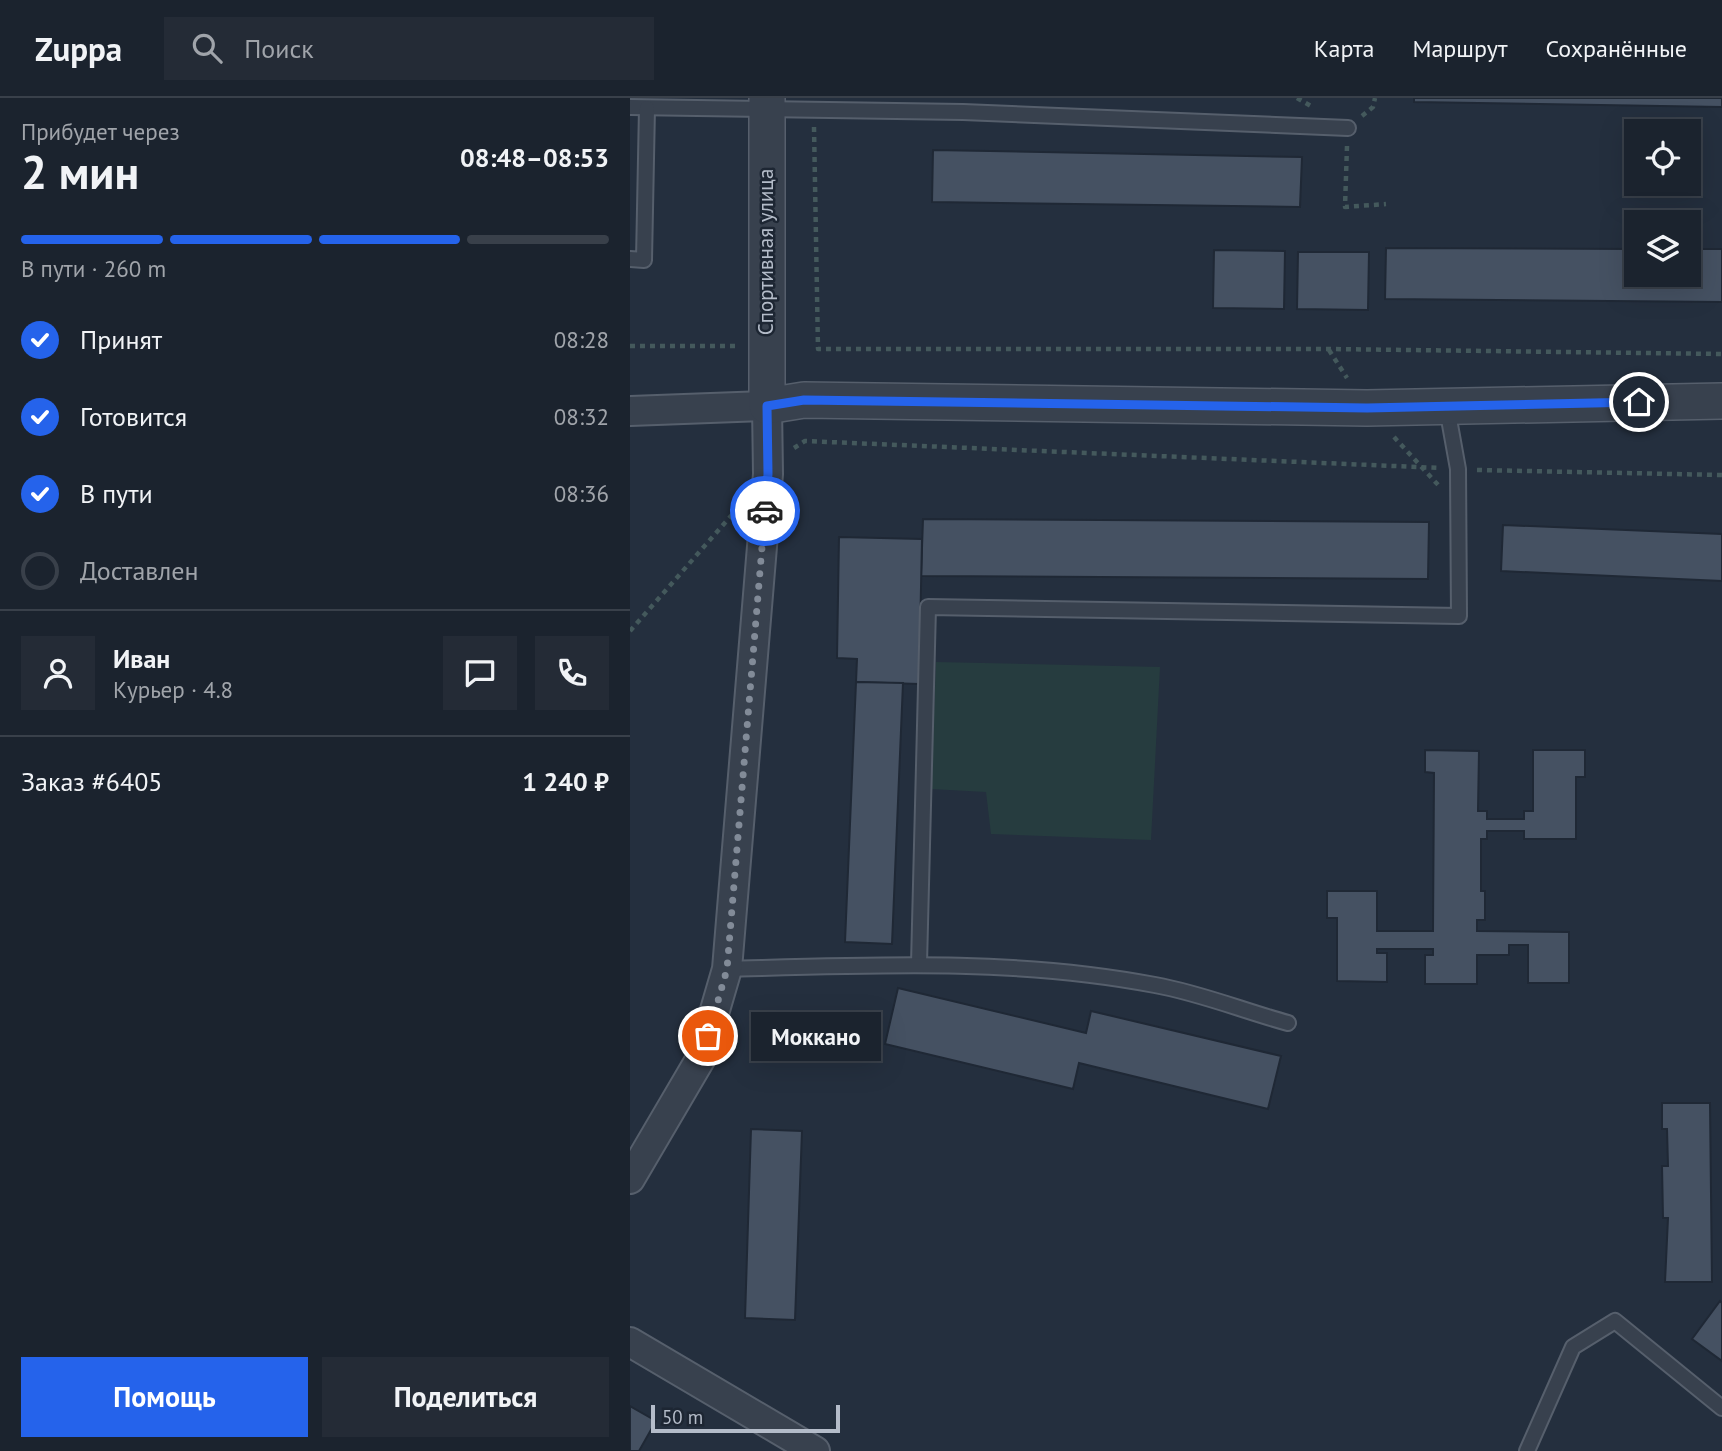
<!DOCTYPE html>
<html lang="ru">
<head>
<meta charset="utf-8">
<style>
	body { margin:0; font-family:"PT Sans",sans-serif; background:#242b36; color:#f1f3f6; height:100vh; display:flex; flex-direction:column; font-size:26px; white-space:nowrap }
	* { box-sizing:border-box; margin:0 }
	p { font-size:23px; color:#a0a4aa }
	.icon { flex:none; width:38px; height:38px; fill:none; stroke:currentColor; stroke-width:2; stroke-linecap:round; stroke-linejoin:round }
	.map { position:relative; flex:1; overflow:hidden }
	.side { display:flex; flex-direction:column; background:#1b232e; width:630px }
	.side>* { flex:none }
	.tools { position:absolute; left:994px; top:21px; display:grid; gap:14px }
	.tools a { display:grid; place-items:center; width:77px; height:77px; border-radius:0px; background:#1b232e; box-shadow:0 7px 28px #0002,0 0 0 2px #39404a; font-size:35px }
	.scale { position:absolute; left:21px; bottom:18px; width:189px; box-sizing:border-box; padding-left:7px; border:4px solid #b4bcc9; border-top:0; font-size:19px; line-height:24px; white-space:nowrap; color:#b4bcc9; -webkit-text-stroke:5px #1d2633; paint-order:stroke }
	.pin { position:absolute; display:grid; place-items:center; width:60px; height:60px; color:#fff; margin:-30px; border:4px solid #fff; border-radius:50%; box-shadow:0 2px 7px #0007 }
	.courier { position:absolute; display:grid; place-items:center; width:70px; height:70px; margin:-35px; border:5px solid #2563eb; border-radius:50%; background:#fff; color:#222; box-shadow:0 2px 9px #0007 }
	.bubble { position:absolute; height:49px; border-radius:0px; background:#1b232e; box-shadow:0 7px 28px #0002,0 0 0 2px #39404a; font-size:23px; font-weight:800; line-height:49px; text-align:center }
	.overview em { font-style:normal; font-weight:800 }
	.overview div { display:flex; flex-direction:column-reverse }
	.overview { display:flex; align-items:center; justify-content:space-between; height:119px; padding:0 21px }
	h1 { font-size:46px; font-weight:800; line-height:52px }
	.bar { display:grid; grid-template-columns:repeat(4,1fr); gap:10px 7px; align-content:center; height:84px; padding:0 21px }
	.bar i { height:9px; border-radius:5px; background:#39404a }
	.bar .active { background:#2563eb }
	.bar p { grid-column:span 4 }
	.line { display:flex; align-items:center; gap:18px; padding:0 21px; border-top:2px solid #39404a }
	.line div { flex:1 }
	.round { display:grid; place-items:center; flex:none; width:74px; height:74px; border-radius:0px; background:#242b36 }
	ol { padding:0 21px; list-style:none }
	li { display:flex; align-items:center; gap:21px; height:77px }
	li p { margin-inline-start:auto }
	li .icon { padding:7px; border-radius:50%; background:#2563eb; color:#fff; stroke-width:4 }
	li:last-child { color:#a0a4aa }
	li i { width:38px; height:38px; border:4px solid #39404a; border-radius:50% }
	.cta { display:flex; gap:14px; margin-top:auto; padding:14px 21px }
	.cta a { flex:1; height:80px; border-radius:0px; background:#2563eb; color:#fff; font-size:28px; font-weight:800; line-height:80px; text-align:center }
	.cta a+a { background:#242b36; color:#f1f3f6 }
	header { display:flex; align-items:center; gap:42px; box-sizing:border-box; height:98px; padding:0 35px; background:#1b232e; border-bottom:2px solid #39404a }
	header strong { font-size:33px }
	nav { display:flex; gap:38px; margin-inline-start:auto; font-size:24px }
	.search { width:490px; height:63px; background:#242b36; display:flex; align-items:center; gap:18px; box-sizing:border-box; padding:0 24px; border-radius:0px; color:#a0a4aa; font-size:26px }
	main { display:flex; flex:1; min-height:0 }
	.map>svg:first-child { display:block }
	.green { fill:#263c3f }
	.building { fill:#455162; stroke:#1f2835; stroke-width:2 }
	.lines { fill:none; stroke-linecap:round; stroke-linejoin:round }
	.service-casing { stroke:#565f6c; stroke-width:18 }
	.minor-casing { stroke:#565f6c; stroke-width:32 }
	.tertiary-casing { stroke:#565f6c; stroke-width:38 }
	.path { stroke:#44595c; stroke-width:4.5; stroke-dasharray:5 5; stroke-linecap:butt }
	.service { stroke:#38414e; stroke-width:14 }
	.minor { stroke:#38414e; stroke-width:28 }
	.tertiary { stroke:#38414e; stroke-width:35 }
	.done { stroke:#828b98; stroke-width:7; stroke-dasharray:0 12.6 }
	.route { stroke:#2563eb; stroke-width:9 }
	.labels { text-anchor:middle; stroke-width:5; stroke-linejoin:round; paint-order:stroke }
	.street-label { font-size:21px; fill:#b4bcc9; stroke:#1d2633 }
</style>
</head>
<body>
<header>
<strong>Zuppa</strong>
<div class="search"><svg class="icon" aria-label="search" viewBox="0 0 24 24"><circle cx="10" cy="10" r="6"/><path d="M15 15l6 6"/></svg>Поиск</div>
<nav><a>Карта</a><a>Маршрут</a><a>Сохранённые</a></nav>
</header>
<main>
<section class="side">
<div class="overview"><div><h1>2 мин</h1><p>Прибудет через</p></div><em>08:48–08:53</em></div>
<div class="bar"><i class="active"></i><i class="active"></i><i class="active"></i><i></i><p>В пути · 260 m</p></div>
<ol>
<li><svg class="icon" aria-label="check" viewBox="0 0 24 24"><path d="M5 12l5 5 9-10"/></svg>Принят<p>08:28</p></li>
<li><svg class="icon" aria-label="check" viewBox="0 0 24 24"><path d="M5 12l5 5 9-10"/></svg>Готовится<p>08:32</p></li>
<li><svg class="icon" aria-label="check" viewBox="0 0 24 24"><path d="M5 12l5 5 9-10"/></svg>В пути<p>08:36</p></li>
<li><i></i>Доставлен</li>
</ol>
<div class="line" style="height:126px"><a class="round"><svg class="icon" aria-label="person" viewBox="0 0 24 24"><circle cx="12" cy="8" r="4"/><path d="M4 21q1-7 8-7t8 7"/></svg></a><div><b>Иван</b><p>Курьер · 4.8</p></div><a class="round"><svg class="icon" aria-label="chat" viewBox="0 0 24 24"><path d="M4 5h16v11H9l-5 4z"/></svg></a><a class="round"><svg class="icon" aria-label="phone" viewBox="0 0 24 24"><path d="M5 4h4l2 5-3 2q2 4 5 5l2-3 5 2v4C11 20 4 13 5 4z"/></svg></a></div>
<div class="line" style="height:91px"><div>Заказ #6405</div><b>1 240 ₽</b></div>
<div class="cta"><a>Помощь</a><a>Поделиться</a></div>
</section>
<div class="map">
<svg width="1092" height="1353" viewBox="0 0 1092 1353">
	<rect width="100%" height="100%" fill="#242f3e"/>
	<path class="green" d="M306 564 530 569 521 742 361 736 356 694 301 691Z"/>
	<g class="building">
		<path d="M784 0H1092V9L784 4Z"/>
		<path d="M303 52 672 59 670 109 302 104Z"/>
		<path d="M756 150 1006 151V177H1059V151H1092V204L755 201Z"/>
		<path d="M584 152 655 153 654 211 583 210Z"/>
		<path d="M668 154H739L738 212 667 211Z"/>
		<path d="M293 421 799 424 798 481 291 478Z"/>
		<path d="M873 427 1092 436V483L871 473Z"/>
		<path d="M209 439 292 441 289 586 226 584 227 561 207 560Z"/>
		<path d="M226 584 273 585 262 846 215 844Z"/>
		<path d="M795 652 849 653 848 713H857V721H894V713H903V652H955V679H946V741H894V733H857V741H851V793H855V822H847V833L939 834V885H898V847H879V857H847V886H795V857H803V851H747V855H757V884L707 883V820H697V793H747V833H803L804 675 795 674Z"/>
		<path d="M268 890 456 935 461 913 651 958 638 1011 449 965 443 991 255 946Z"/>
		<path d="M1032 1005H1080L1082 1184H1035L1038 1120H1033L1032 1068H1038L1037 1031H1032Z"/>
		<path d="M121 1031 172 1033 165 1222 115 1220Z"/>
		<path d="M1090 1203 1092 1205V1263L1062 1241Z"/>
		<path d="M0 1308 26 1323 9 1353H0Z"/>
	</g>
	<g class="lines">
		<defs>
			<g id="service">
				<path d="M0 9 333 14 718 30"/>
				<path d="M0 161 14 162 17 10"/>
				<path d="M289 866 298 509 829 518 828 371 817 310"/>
				<path d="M97 871C240 867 384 860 525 887 570 895 614 913 658 925"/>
				<path d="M897 1353 943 1249 985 1223 1092 1310"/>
			</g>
			<g id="minor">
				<path d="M0 313 137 308 138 376 97 871 71 960 0 1081"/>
				<path d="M0 1244 185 1353"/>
			</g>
			<path id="tertiary" d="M137 0V308L174 302 737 310 1092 303"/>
		</defs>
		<use href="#service" class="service-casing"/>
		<use href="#minor" class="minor-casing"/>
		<use href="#tertiary" class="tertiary-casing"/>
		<g class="path">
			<path d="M667 0 681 8"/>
			<path d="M732 18 743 9 745 0"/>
			<path d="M184 29 188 251H699L1092 256"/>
			<path d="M717 48 715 109 756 106"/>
			<path d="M0 248H106"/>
			<path d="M699 252 717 280"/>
			<path d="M764 339 810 389"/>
			<path d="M164 350 175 343 811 370"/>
			<path d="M847 372 1092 377"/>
			<path d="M0 533 108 410"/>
		</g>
		<use href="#service" class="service"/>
		<use href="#minor" class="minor"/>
		<use href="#tertiary" class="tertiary"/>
	</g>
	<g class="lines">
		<path class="done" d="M78 938 97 871 135 413"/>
		<path class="route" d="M135 413 138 376 137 308 174 302 737 310 1009 304"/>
	</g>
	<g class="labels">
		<g class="street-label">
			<text transform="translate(136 154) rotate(-90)" y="7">Спортивная улица</text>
		</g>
	</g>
</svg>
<div class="tools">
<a><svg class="icon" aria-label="locate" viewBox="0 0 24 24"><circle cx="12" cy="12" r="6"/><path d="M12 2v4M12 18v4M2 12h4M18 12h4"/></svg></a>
<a><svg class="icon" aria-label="layers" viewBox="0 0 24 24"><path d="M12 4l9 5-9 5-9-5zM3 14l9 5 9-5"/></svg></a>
</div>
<div class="scale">50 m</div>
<div class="pin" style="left:78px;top:938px;background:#ea580c"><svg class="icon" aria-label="bag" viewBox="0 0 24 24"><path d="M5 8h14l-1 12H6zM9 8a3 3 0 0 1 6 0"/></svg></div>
<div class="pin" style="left:1009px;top:304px;background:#1f2937"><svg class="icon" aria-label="home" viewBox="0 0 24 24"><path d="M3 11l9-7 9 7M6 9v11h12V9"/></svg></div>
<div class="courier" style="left:135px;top:413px"><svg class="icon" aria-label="car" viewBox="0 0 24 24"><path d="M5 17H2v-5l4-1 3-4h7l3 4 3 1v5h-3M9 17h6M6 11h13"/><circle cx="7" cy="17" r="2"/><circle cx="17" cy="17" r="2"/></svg></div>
<div class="bubble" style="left:121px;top:914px;width:130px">Моккано</div>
</div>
</main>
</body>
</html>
